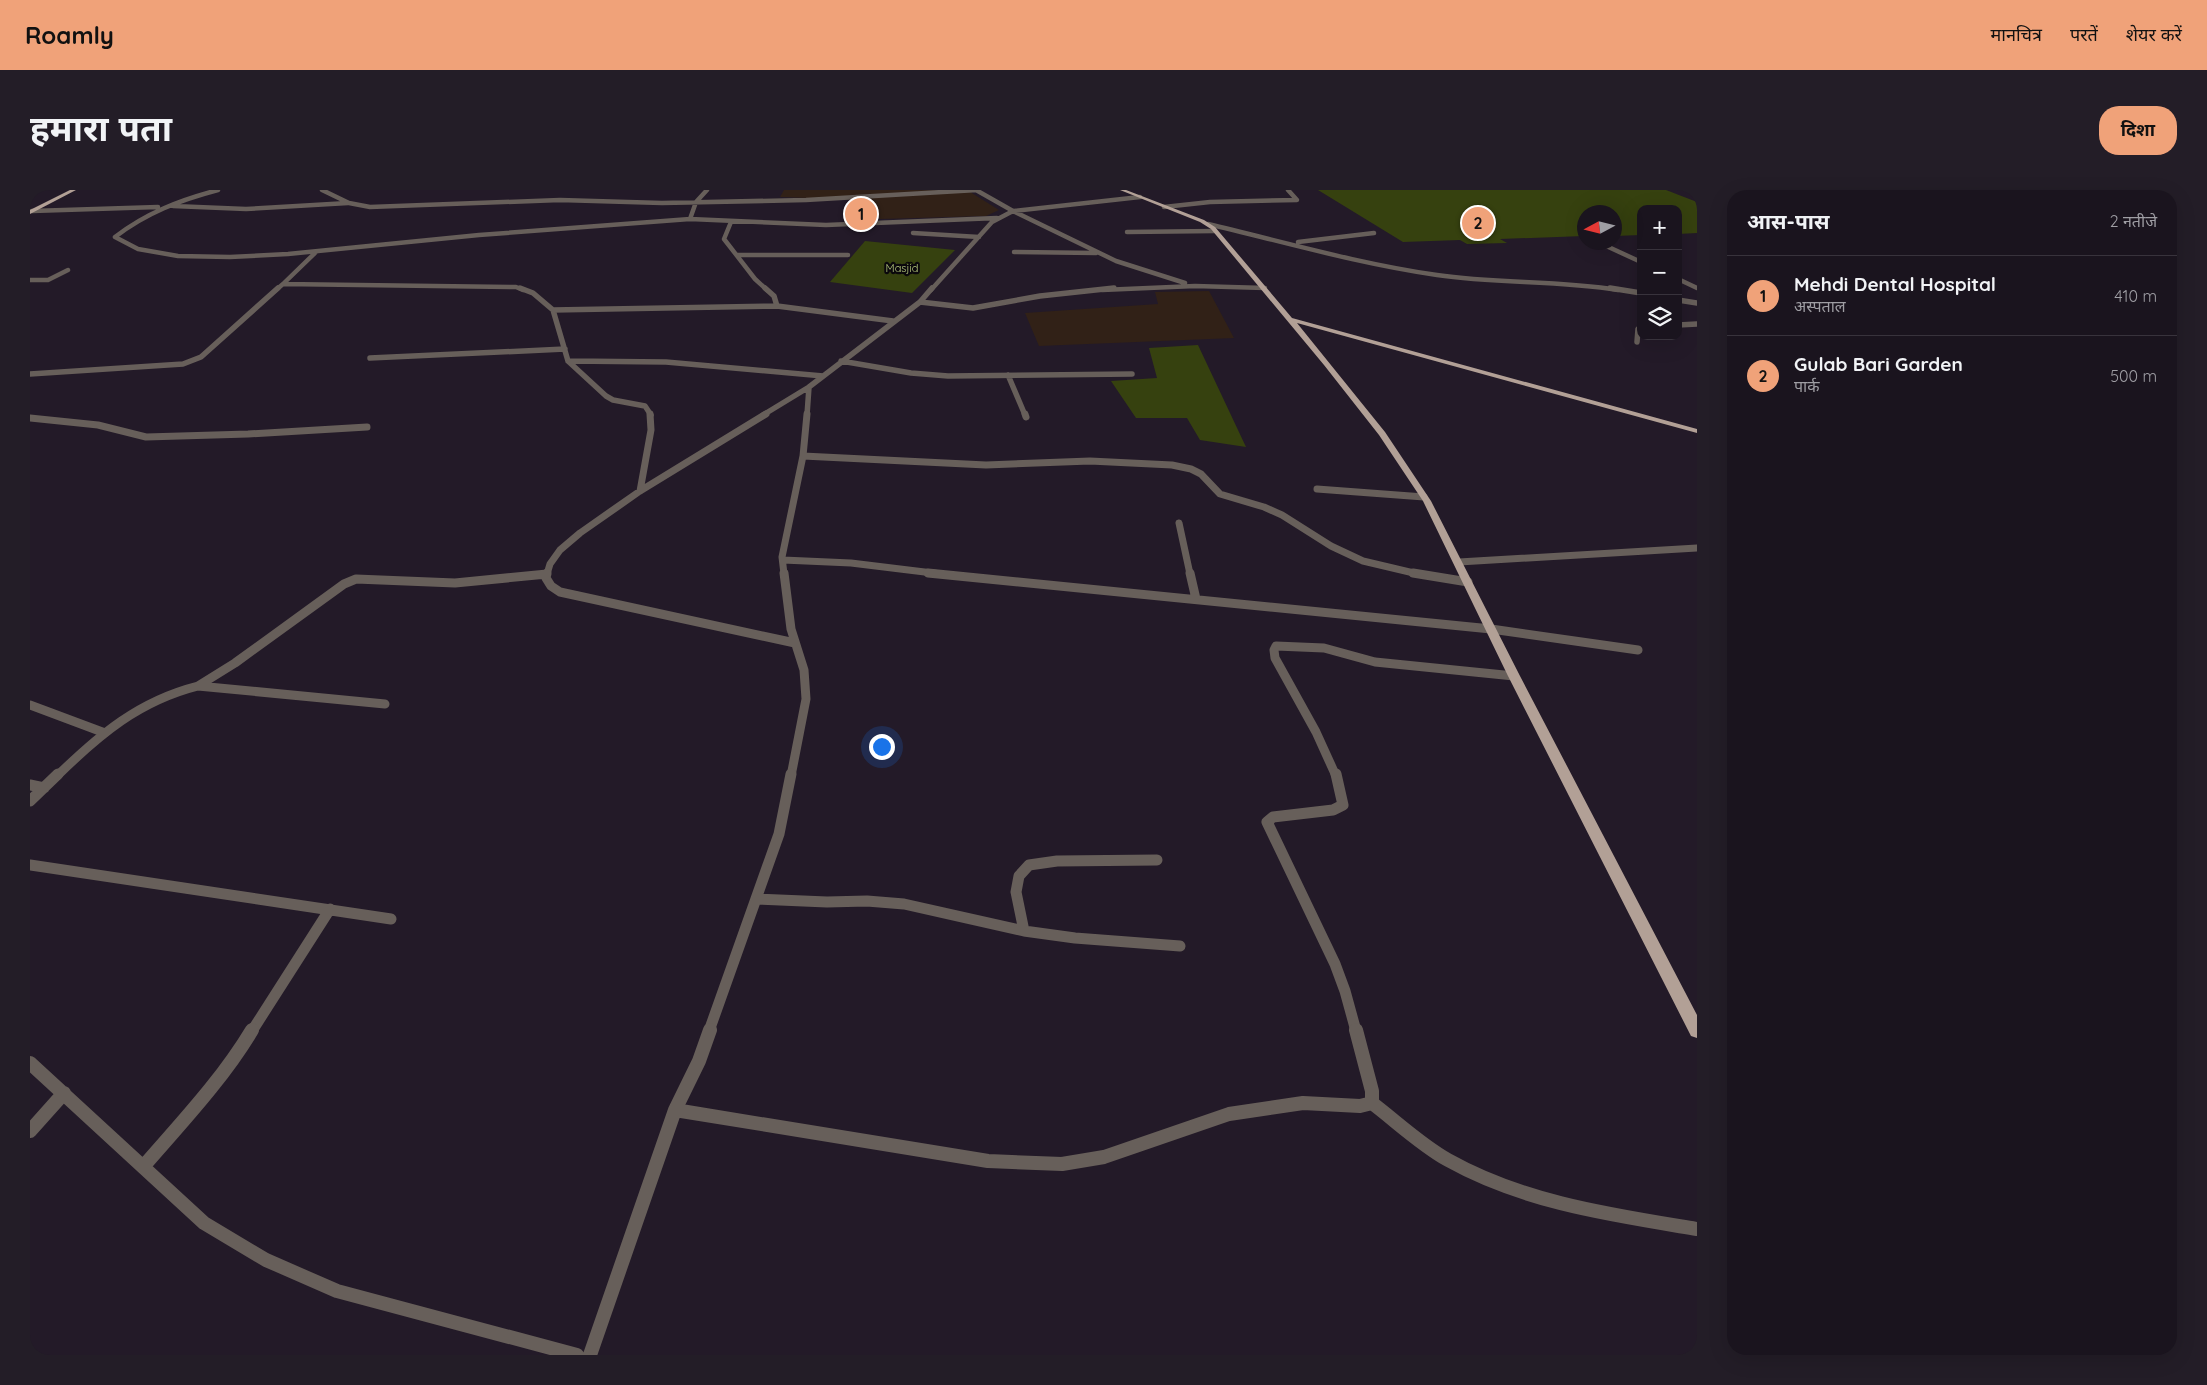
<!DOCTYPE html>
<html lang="hi">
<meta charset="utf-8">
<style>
body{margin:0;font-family:Quicksand,"Noto Sans Devanagari",sans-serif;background:#231d27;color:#f1f3f6}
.controls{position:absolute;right:15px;top:15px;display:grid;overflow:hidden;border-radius:10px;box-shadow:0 5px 20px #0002}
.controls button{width:45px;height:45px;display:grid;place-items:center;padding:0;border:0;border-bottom:1px solid #38333c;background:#1a141e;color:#f1f3f6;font:25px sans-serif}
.compass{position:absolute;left:1547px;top:15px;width:45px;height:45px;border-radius:50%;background:#1a141e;box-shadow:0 5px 20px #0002;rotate:263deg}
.you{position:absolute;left:851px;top:556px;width:18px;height:18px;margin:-12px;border:4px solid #fff;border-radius:50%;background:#1a73e8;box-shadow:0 0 0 8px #1a73e833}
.badge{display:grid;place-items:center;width:32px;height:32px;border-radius:50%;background:#f0a279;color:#111;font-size:16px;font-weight:700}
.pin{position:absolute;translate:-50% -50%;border:2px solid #fff;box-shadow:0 1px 5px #0006}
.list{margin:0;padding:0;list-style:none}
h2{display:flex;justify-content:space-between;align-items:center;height:65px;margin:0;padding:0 20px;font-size:21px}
h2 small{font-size:16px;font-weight:400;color:#9f9ea4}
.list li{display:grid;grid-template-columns:32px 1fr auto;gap:15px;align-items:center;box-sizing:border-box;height:80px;padding:0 20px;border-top:1px solid #38333c}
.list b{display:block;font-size:19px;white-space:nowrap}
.list p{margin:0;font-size:16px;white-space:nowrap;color:#9f9ea4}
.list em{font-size:16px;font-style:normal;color:#9f9ea4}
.icon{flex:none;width:28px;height:28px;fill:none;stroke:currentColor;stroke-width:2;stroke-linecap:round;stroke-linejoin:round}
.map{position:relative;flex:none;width:1667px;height:1165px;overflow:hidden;border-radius:20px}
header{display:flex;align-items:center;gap:30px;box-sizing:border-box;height:70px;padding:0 25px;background:#f0a279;color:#111}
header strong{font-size:24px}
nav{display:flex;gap:28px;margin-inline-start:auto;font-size:18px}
.intro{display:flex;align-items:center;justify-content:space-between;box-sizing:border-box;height:120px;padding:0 30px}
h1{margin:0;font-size:35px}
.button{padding:12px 22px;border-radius:20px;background:#f0a279;color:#111;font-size:18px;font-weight:700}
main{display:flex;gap:30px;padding:0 30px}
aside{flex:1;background:#1a141e;border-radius:20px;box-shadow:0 5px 20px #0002}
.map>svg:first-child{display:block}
.commercial{fill:#312117}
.green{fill:#36410f}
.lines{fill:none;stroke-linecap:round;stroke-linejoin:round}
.service{stroke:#675f5a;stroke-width:4.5}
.minor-far5{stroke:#675f5a;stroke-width:4.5}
.minor-far4{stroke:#675f5a;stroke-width:5.5}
.minor-far3{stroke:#675f5a;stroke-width:7}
.minor-far2{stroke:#675f5a;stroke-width:9}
.minor-far1{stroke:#675f5a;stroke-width:11}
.minor{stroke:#675f5a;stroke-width:14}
.primary{fill:#b2a096;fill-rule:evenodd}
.labels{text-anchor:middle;stroke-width:4.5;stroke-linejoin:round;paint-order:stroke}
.far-park-label{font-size:11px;fill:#bbcf81;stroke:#0a070c}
</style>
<header>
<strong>Roamly</strong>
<nav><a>मानचित्र</a><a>परतें</a><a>शेयर करें</a></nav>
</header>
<div class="intro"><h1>हमारा पता</h1><a class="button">दिशा</a></div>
<main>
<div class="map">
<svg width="1667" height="1165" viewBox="0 0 1667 1165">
<rect width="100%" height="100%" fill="#231a28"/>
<path class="commercial" d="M754,0H937L969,20L956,26L850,29L834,10L750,7Z
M1179,101L1204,148L1009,156L995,123L1128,114L1125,102Z"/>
<path class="green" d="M1288,0H1636L1667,12V43L1648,44V19H1611V45L1585,46L1584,22H1554V46L1470,49L1477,53L1437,54L1430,50L1373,52Z
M835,51L925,60L882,103L800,92Z
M1168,155L1216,257L1170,250L1157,228H1106L1081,191L1127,188L1119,158Z"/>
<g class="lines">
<path class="service" d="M1572,54L1611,72
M1648,89L1667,98"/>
<path class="minor-far5" d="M188,0C150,10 116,23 85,47L108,59L148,66L200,67L258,64L449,45L660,29
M292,0L319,13L340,17L530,10L632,13L776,10L947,0
M677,0L666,12L660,29L796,35L967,28
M143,16L216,19L318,13
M1134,17L1180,12L1267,10L1258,0
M2,21L128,17
M983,21L1086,71L1155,93
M984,21L1110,7
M701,32L694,49L725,89L737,100
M1178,34C1254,52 1330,74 1407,85C1468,94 1528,90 1588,100
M1097,42L1185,41
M883,43L949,47
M1268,52L1344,43
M286,62L253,94L486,97L493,100
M984,62L1066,63
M708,65H818
M0,90H18L38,80
M246,100L253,94
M901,100L962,32L983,21L946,0
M1072,100L1165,96L1235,98"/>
<path class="minor-far4" d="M490,98L503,103L523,120L747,116L744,106L735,98
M1580,98L1611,103
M1648,110L1667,113
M890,112L943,118L1010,106L1084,98
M747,116L863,131
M523,120L538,171L576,206L583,210L615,216L621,225
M1648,135L1667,134
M1607,152L1608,139L1611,137
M340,168L535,159
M538,171L636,172L793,186
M811,171L881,183L918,186L1102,184
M0,184L153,174L171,167L248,98
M978,185L995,225
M733,225L779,197
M777,225L779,197L890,112L902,98"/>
<path class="minor-far3" d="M995,224L996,227
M0,228L68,235L116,247L218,244L337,237
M773,266L956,275L1060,271L1142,275L1161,279L1171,284L1190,304L1234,317L1252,325L1301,356L1333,371L1388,384
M1287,299L1394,307
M610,301L621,240L620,224
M1149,333L1160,384
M753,370L821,373L911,384
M1429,372L1667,358
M517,384L520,374L530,360L550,343L610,301L736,224
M754,384L752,367L773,266L777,224"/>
<path class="minor-far2" d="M517,383L516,388L521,396L530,402L765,453
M754,383L761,439L774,480L776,509L761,586
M898,383L1461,439L1608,460
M1160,383L1166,409
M1383,383L1438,392
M168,496L205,473L314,394L326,389L425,393L517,384
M0,515L75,543
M27,586C70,544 109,511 168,496L355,514
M1306,586L1286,542L1245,468L1244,460L1246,456L1294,458L1345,472L1484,486"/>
<path class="minor-far1" d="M1306,584L1313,615L1303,620L1243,627L1237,632L1305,774L1315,801L1326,841
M0,595L14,598
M0,611L28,584
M0,675L361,729
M726,709L797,712L837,711L874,714L994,741L1045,748L1150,756
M994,741L986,702L989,686L999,675L1027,671L1127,670
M222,841L300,719
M679,841L749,644L761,584"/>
<path class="minor" d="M0,873L174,1033L236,1070L307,1101L547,1165
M1342,913C1367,932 1391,955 1418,970C1495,1013 1582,1025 1667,1039
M645,920L958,971L1032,974L1074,967L1199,924L1273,913L1330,916L1342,913V901L1326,840
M0,941L34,903
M113,977C151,933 192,890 222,840
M560,1165L645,920L669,871L680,840"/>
<path class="primary" d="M40,0H46L0,24V20Z
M1090,0H1096L1174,30L1185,37L1262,128L1667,239V243L1267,133L1355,242L1401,311L1490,486L1667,825V848L1661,846L1478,486L1393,311L1349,245L1294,175L1181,39L1170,32Z"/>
</g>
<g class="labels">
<g class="far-park-label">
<text x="872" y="82">Masjid</text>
</g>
</g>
</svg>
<div class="controls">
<button>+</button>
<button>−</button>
<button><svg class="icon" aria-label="layers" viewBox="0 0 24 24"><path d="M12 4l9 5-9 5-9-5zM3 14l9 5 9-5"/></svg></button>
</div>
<svg class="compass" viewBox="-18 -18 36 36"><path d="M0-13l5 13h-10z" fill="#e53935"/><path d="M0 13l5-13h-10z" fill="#9f9ea4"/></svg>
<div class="you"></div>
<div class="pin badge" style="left:831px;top:24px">1</div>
<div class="pin badge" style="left:1448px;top:33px">2</div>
</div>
<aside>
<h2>आस-पास<small>2 नतीजे</small></h2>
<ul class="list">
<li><span class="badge">1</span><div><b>Mehdi Dental Hospital</b><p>अस्पताल</p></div><em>410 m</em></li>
<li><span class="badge">2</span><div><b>Gulab Bari Garden</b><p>पार्क</p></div><em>500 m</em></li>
</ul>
</aside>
</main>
